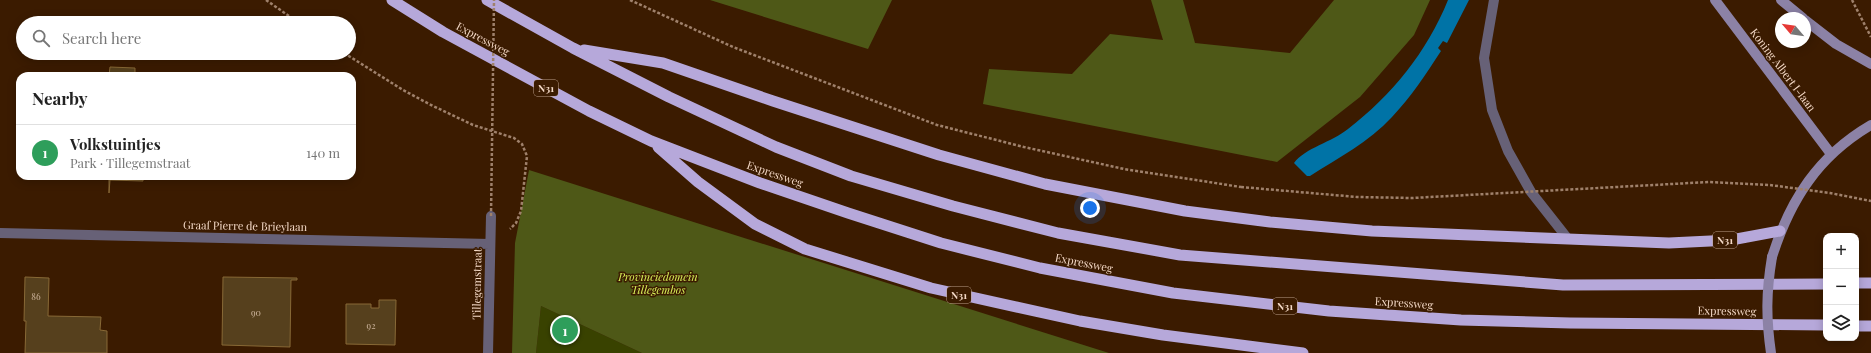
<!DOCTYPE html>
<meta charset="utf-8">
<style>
body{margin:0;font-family:"Playfair Display",serif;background:#f2f2f2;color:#222}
.controls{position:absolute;right:12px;bottom:12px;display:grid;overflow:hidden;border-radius:8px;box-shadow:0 2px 10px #0003}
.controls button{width:36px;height:36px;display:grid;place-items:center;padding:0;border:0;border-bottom:1px solid #e0e0e0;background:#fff;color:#222;font:20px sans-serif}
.compass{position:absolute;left:1775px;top:12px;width:36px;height:36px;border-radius:50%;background:#fff;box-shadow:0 2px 10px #0003;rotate:299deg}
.you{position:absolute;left:1090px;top:208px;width:14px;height:14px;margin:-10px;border:3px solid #fff;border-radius:50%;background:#1a73e8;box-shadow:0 0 0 6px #1a73e833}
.badge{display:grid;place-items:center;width:26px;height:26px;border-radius:50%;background:#456a80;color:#fff;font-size:13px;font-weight:700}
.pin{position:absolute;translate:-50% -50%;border:2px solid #fff;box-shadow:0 1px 4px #0006}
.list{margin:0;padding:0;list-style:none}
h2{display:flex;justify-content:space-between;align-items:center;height:52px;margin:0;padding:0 16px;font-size:17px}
h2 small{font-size:13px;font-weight:400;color:#767676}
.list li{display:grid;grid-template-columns:26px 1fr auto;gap:12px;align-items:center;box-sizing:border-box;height:56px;padding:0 16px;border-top:1px solid #e0e0e0}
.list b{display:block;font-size:15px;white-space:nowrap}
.list p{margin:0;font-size:13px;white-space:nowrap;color:#767676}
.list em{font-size:13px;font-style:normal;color:#767676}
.icon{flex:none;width:22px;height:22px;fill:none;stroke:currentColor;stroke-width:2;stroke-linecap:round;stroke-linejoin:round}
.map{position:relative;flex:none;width:1871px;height:353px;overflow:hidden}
.search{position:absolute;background:#fff;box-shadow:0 2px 10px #0003;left:16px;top:16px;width:340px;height:44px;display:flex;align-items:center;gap:10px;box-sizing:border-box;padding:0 14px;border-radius:22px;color:#767676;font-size:15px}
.panel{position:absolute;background:#fff;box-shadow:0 2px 10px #0003;left:16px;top:72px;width:340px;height:108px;border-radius:12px}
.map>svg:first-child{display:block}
.green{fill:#394200}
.forest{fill:#4e5817}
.water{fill:#0073a6}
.building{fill:#56401d;stroke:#886936}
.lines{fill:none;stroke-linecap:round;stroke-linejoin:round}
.path{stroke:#9f816b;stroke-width:2.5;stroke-dasharray:3 2;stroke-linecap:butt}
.service{stroke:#676177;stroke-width:10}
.minor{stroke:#676177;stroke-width:10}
.secondary{stroke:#8c82a6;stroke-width:10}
.trunk{stroke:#b6a8da;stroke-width:11}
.path-bridge{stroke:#9f816b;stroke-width:2.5;stroke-dasharray:3 2;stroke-linecap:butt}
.secondary-bridge{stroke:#8c82a6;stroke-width:10}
.labels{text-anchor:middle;stroke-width:3;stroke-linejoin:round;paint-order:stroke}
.number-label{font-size:9px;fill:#cdb49c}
.shield{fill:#3b1b00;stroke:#bda18b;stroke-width:1}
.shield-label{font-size:10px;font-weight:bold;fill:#f5dac7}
.street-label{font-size:11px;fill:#f5dac7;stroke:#3b1b00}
.park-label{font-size:11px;font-style:italic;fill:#d9f159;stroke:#3b1b00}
</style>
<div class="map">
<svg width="1871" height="353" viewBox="0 0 1871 353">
<rect width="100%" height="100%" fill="#3b1b00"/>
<path class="green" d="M541,306L642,353H536Z"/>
<path class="forest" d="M710,0H892L868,49Z
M1151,0H1183L1195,43L1290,53L1334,0H1430L1414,35L1360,97L1277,162L983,104L989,69L1072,74L1110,34L1163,40Z
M529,170L1109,353H642L541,306L536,353H512L515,243Z"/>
<path class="water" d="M1448,0H1469L1447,43L1443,41L1438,48L1441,51C1426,74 1411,97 1392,117C1369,142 1338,158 1310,176H1307L1294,163C1305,148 1332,142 1348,129C1392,95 1427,52 1448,0Z"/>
<path class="building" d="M110,67L135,68V76H109Z
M109,176H143V181L110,180L109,193Z
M25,277L49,278L48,316L101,317L100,330L107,331V353H25L26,321H24Z
M223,277L297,278V280H291L290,347L222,345Z
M379,300H396L395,345L346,344V304H371V308H379Z"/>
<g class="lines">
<path class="path" d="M266,0L299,23
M630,0L733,47L937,125L1024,147L1124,169L1241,187
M1852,0L1871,37
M344,53L403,90L431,105L473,125L514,138L522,144L527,156L521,211L516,223L510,229"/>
<path class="service" d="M1494,0L1484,58L1492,110L1508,151L1531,192L1568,239"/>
<path class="minor" d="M0,233L490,244
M488,353L491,216"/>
<path class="secondary" d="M1715,0L1831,154
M1781,0L1803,18
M1805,20L1836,44L1871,64
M1772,257C1790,200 1818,156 1871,125"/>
<path class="trunk" d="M392,0L443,32L589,111L651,141L760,183L848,213L941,243L1040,268L1173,293L1329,311L1461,320L1570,323L1826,325
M487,0L573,48L669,97L776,147L851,176L953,206L1058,233L1180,255L1563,285L1826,284
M584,50L663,63L773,101L939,155L1045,184L1185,211L1270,222L1372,231L1669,243L1731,240L1780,231
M658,147L698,182L755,224L805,249L931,288L1080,321L1163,335L1303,353
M1856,283H1871
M1856,326H1871"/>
<path class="path-bridge" d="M1241,187L1357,197L1412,198L1709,182L1770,185L1830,193L1871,201
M491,216L494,0"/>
<path class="secondary-bridge" d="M1771,353C1766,318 1766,293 1772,257"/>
</g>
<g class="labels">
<g class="number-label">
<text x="36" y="300">86</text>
<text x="256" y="316">90</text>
<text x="371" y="329">92</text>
</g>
<g class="shield">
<rect x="534" y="80" width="24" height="16" rx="3"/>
<rect x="1713" y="232" width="24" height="16" rx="3"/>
<rect x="947" y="287" width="24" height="16" rx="3"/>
<rect x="1273" y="298" width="24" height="16" rx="3"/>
</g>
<g class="shield-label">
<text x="546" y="92">N31</text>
<text x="1725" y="244">N31</text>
<text x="959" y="299">N31</text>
<text x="1285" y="310">N31</text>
</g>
<g class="street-label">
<text transform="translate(483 39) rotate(28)" y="4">Expressweg</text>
<text transform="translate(1783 70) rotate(53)" y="4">Koning Albert I-laan</text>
<text transform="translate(775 174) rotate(19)" y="4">Expressweg</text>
<text transform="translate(245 226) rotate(1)" y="4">Graaf Pierre de Brieylaan</text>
<text transform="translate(1084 263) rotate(11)" y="4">Expressweg</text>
<text transform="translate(477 284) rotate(-89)" y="4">Tillegemstraat</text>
<text transform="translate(1404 303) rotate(4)" y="4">Expressweg</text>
<text transform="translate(1727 311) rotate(1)" y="4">Expressweg</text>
</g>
<g class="park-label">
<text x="658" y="281">Provinciedomein<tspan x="658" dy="13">Tillegembos</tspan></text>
</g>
</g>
</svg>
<div class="controls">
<button>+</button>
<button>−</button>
<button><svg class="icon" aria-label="layers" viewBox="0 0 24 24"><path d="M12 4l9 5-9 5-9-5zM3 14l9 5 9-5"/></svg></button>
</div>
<svg class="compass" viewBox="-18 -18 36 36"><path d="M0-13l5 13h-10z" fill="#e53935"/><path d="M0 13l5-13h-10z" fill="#767676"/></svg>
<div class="you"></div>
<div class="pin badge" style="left:565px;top:330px;background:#2e9e5b">1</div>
<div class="search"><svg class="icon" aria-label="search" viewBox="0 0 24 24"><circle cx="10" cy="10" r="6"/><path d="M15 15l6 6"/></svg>Search here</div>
<section class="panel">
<h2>Nearby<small></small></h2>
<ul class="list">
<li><span class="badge" style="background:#2e9e5b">1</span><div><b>Volkstuintjes</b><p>Park · Tillegemstraat</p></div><em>140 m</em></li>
</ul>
</section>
</div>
